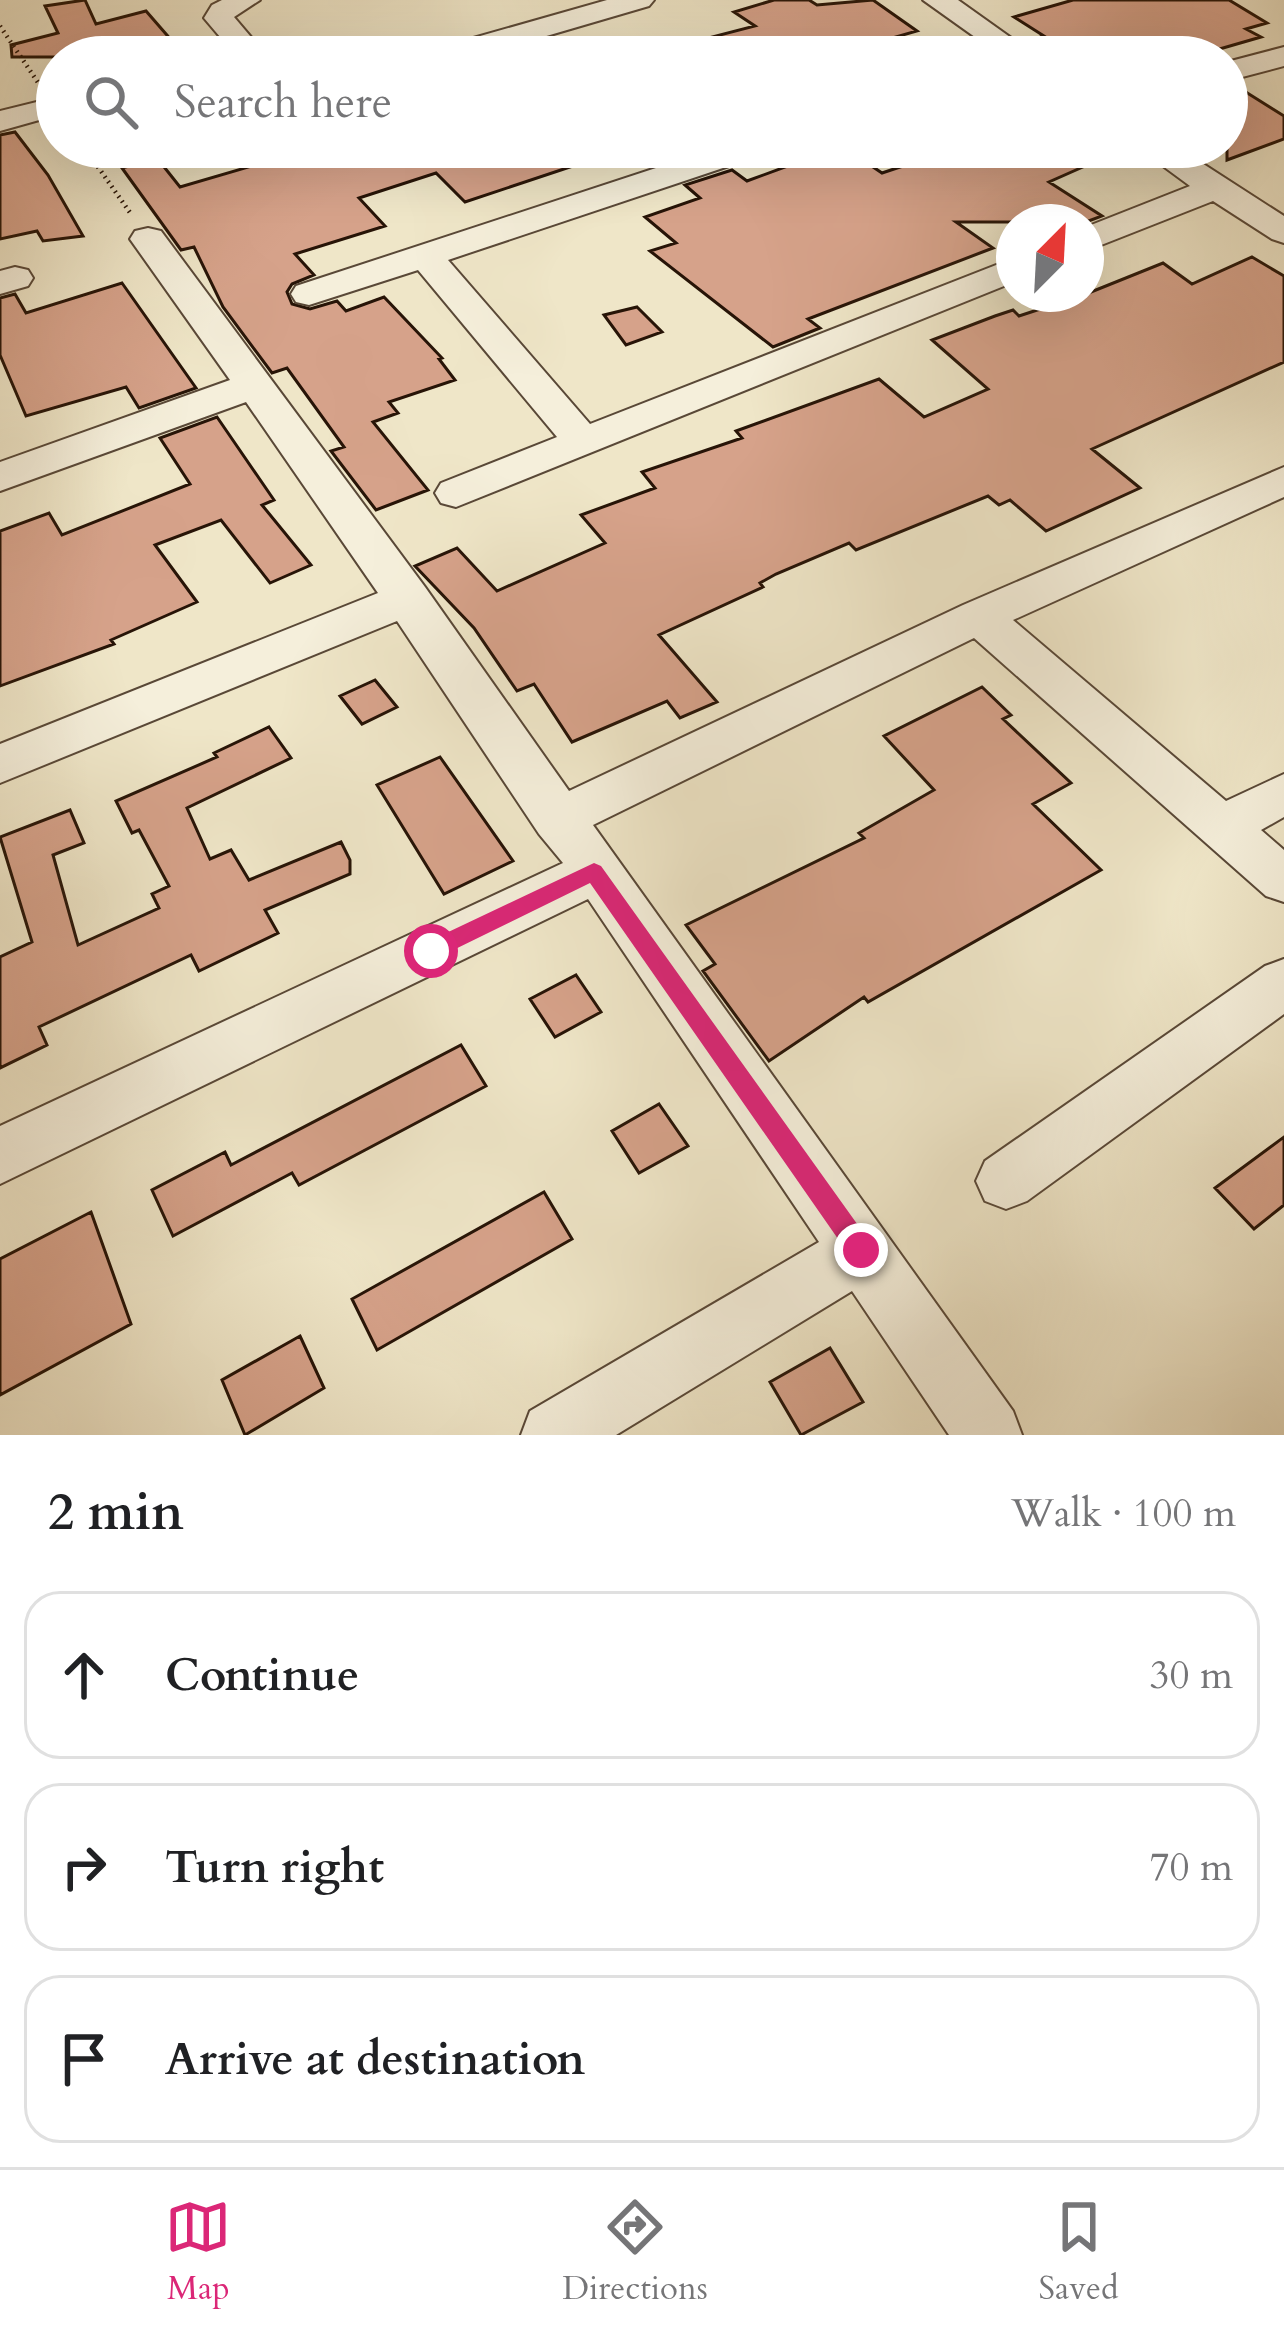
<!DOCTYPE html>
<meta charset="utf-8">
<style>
body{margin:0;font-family:Cardo,serif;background:#f2f2f2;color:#202124}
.compass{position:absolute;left:996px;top:204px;width:108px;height:108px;border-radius:50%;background:#fff;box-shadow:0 12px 48px #0002;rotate:24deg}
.stop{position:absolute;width:36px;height:36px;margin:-27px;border:9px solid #db2777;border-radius:50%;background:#fff}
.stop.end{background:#db2777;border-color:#fff;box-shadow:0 3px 12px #0008}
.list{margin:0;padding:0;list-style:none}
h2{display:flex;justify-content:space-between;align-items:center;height:156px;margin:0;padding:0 48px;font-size:51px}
h2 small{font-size:39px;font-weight:400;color:#757577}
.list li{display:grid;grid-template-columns:78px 1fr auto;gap:36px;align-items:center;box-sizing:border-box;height:168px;margin:0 24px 24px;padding:0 24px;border:3px solid #e0e0e0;border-radius:36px}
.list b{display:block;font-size:45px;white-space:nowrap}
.list em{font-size:39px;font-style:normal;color:#757577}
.icon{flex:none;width:66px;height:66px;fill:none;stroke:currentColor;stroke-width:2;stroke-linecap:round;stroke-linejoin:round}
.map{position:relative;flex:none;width:1284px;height:1435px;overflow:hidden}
.search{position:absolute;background:#fff;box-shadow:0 12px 48px #0002;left:36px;right:36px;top:36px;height:132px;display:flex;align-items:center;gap:30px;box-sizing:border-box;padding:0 42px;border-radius:66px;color:#757577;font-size:45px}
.sheet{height:732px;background:#fff}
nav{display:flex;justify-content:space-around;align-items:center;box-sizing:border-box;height:168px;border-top:3px solid #e0e0e0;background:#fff;font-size:33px;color:#757577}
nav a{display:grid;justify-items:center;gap:6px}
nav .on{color:#db2777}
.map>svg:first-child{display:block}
.building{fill:#d6a28a;stroke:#271407;stroke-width:3}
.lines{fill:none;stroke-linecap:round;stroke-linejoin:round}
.street-casing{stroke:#594837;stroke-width:4}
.path{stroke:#271407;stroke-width:4.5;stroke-dasharray:1.5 4.5;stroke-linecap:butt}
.street{fill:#f5efdb;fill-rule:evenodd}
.route{fill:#db2777}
</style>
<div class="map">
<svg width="1284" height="1435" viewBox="0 0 1284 1435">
<rect width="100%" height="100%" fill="#efe6c8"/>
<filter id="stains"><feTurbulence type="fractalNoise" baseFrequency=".00167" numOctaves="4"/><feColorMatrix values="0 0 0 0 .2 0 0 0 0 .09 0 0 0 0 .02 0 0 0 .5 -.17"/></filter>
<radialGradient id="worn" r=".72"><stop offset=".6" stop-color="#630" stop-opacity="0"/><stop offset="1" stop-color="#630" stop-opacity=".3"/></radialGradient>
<path class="building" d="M85,0L96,24L146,11L186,57H12L11,45L58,33L45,6Z
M774,0H809L817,5L873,0L917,31L826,57H683L681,45L755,26L734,12Z
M1073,0H1229L1267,23L1246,29L1261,37L1192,57H1142L1124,46L1092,57H1042L1025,42L1044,36L1014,17Z
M1233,84L1284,116V139L1227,160V85Z
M15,132L48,175L83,236L43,241L37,231L0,239V135Z
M261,147H607L609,154L465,202L436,173L359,198L385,226L295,254L314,275L292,284L287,292L292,304L310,309L337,301L346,311L384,297L442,358L439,359L455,380L389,402L398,413L373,422L428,490L376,510L331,451L344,447L287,368L272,373L223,307L194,247L181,250L122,168L157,158L180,187L272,160Z
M960,147H1128L1049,182L1102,216L1086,222H956L993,248L808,319L820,328L773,347L650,251L676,243L645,217L700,198L685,185L732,170L747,181L834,149L842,155L851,152L882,173Z
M1252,257L1284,276V362L1092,449L1140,488L1046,531L1010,500L999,505L988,496L856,550L849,543L776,574L760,583L763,587L659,635L717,702L680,718L667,701L572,742L534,684L517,691L474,628L415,566L457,548L497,591L605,543L581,515L655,488L642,472L742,438L736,431L879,379L924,417L988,389L932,340L995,316L1013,310L1019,316L1086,294L1163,263L1192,284Z
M122,283L196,388L139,408L126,387L26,416L0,355V298L15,294L26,313Z
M637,307L662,332L626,345L604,315Z
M217,417L274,500L262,505L311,565L270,583L221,520L155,545L197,602L111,640L114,644L0,686V531L49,513L62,535L190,484L160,438Z
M375,680L397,707L362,724L340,696Z
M982,687L1011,715L1003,719L1071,783L1033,804L1101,870L868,1002L864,997L769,1061L703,971L715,964L686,925L864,838L859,833L934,790L884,736Z
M269,727L291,758L187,808L210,859L231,850L249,880L341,842L350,860V874L265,910L278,933L199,971L191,955L39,1027L47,1045L0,1068V957L32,942L0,837L70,810L84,843L53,855L78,945L159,908L152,894L169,886L139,830L132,833L116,801L217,757L214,753Z
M440,757L513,861L444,894L377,785Z
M576,975L601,1012L555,1037L530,999Z
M461,1045L486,1086L299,1185L292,1173L173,1236L152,1190L225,1152L231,1165Z
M659,1104L688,1146L639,1173L612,1131Z
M1284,1137V1205L1254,1229L1215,1188Z
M544,1192L572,1239L377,1350L352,1299Z
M91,1212L131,1324L0,1395V1259Z
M300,1336L324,1388L245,1435L222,1380Z
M830,1348L863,1402L801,1435L770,1382Z"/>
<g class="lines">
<defs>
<path id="street" d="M222,0H260L234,17L268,57H237L204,18L212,5Z
M607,0H654L649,6L475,57H427L431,50Z
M923,0H958L1038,57H1003Z
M1284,47V66L1227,81V62Z
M57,97V115L0,131V111Z
M720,147H770L765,154L448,260L590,424L1014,258V282L456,507L441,503L435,493L441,483L557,437L418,270L309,305L296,302L291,294L296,286Z
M1137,147H1177L1284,216V243L1272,239L1213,201L1086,251V227L1190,186Z
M148,228L161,231L425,587L569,791L963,605L1284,467V497L1013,620L1226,801L1284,774V817L1261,830L1284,850V902L1266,896L974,638L593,825L1013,1411L1022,1435H949L852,1291L616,1435H521L530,1411L819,1242L588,899L0,1184V1126L563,863L539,834L397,621L0,783V744L378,593L246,402L0,491V462L230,380L130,239L135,231Z
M15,267L28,270L33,278L28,286L0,294V271Z
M1284,959V1014L1027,1201L1006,1209L985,1201L976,1181L985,1161L1265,966Z"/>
</defs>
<use href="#street" class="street-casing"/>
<path class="path" d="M0,26L39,84
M84,147L131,214"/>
<use href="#street" class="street"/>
</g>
<path class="route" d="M594,863L601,866L870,1242L873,1250L870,1259H852L590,883L439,957H423V944Z"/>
<rect width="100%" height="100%" filter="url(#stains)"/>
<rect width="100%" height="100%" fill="url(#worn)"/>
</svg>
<svg class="compass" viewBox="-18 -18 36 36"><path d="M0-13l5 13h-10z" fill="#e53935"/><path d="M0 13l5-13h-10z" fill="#757577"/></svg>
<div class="stop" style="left:431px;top:951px"></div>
<div class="stop end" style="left:861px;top:1250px"></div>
<div class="search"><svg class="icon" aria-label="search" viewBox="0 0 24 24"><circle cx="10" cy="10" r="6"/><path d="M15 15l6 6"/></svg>Search here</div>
</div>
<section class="sheet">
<h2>2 min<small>Walk · 100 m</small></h2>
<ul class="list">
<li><svg class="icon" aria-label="ahead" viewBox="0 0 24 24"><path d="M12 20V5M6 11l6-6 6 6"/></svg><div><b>Continue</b></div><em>30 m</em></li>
<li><svg class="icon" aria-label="right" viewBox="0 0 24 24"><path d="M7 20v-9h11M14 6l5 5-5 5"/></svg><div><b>Turn right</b></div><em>70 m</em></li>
<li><svg class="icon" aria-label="arrive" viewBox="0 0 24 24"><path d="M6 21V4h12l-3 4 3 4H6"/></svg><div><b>Arrive at destination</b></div></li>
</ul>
</section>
<nav>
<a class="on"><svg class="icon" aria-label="map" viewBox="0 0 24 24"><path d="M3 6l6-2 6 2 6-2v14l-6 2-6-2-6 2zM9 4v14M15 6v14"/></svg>Map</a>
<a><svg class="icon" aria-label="directions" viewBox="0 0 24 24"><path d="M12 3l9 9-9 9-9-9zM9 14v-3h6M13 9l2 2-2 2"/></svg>Directions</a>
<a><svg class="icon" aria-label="saved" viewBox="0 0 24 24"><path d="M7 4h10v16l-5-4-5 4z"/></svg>Saved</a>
</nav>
